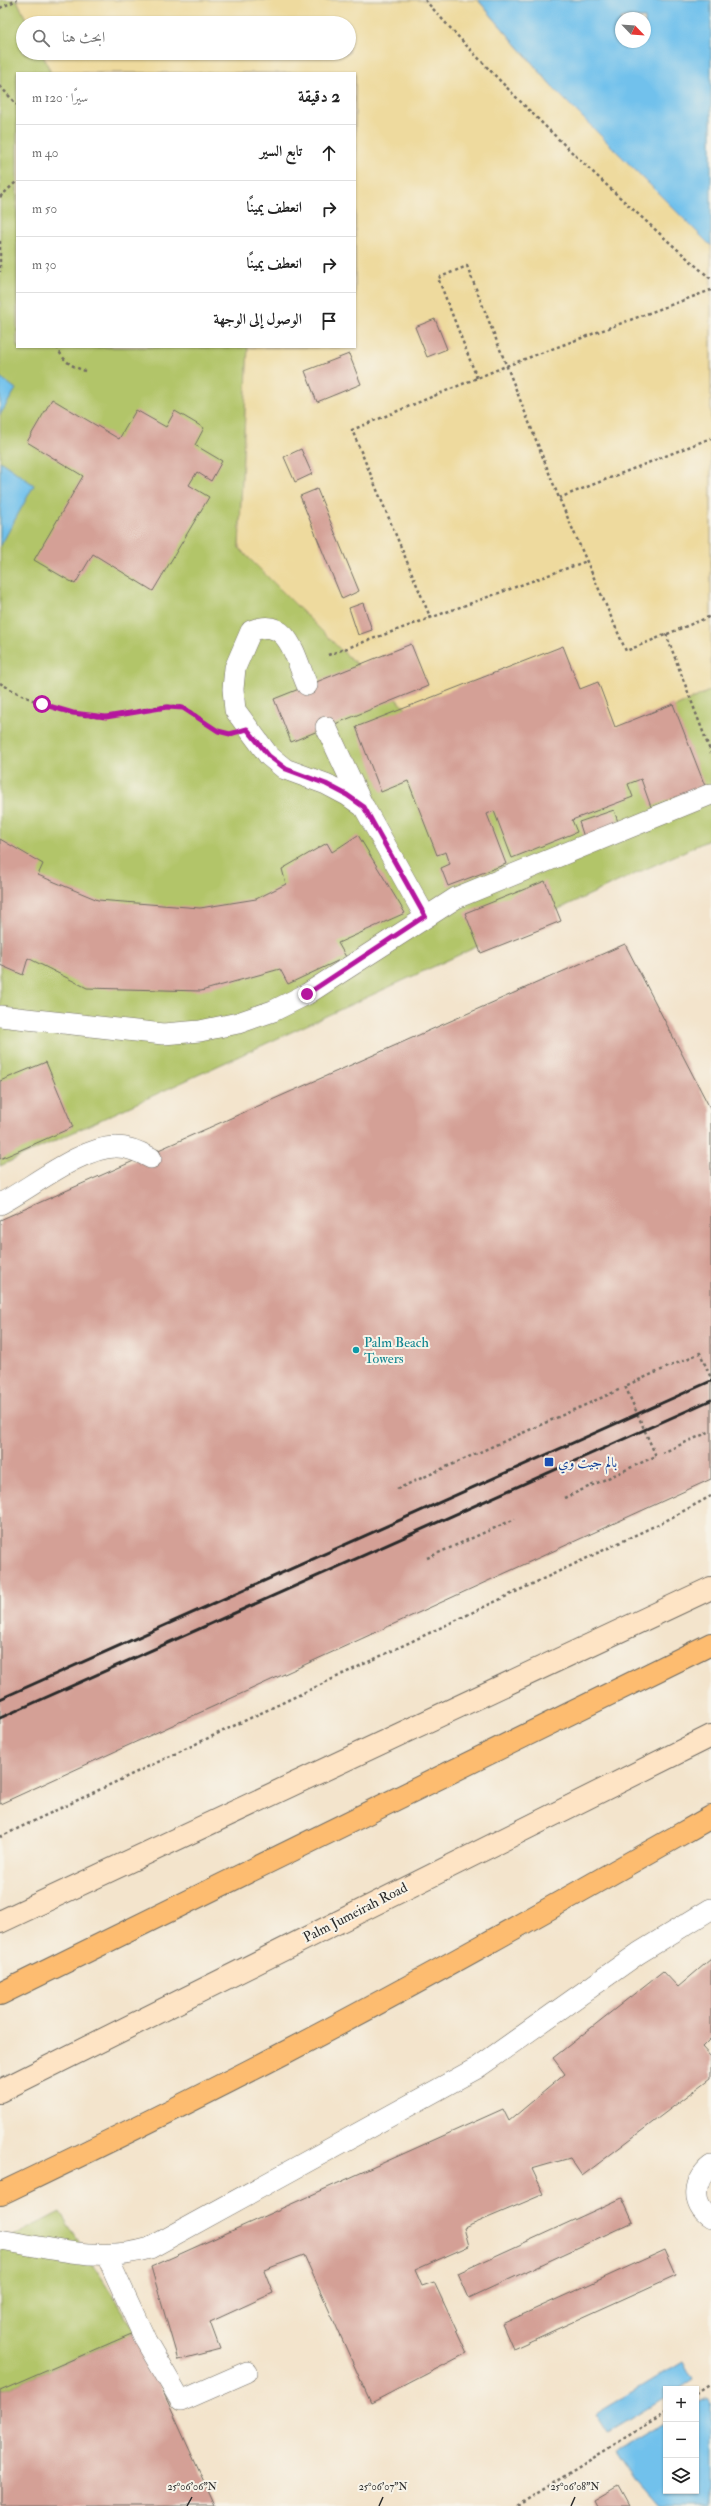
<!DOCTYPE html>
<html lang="ar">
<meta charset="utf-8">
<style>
body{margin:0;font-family:"IM FELL Double Pica",Amiri,serif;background:#f6f6f6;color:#222;direction:rtl}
.controls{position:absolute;right:12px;bottom:12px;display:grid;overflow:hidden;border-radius:0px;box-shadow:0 1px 3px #0004}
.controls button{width:36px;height:36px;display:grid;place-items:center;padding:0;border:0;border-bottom:1px solid #e0e0e0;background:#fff;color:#222;font:20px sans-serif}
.compass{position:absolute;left:615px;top:12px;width:36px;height:36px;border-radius:50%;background:#fff;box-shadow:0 1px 3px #0004;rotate:115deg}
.stop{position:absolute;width:12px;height:12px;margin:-9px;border:3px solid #b5179e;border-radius:50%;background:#fff}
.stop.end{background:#b5179e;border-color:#fff;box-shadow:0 1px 4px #0008}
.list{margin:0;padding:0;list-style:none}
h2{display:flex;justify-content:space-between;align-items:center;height:52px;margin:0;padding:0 16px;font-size:17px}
h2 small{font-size:13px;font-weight:400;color:#767676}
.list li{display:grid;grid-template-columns:26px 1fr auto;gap:12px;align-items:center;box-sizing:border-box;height:56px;padding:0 16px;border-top:1px solid #e0e0e0}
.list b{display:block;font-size:15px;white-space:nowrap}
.list em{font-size:13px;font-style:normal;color:#767676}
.icon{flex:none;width:22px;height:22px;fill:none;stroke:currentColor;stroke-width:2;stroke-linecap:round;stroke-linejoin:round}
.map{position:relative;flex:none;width:711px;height:2506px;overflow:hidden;direction:ltr}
.search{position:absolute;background:#fff;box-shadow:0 1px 3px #0004;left:16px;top:16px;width:340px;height:44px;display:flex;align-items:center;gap:10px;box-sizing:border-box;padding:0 14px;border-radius:22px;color:#767676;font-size:15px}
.panel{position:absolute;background:#fff;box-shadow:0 1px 3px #0004;left:16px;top:72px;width:340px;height:276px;border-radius:0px;direction:rtl}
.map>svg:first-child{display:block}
.green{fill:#b2c569;stroke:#6e784a}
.sand{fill:#eeda9e;stroke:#8c8264}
.water{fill:#71c1ec;stroke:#4e768c;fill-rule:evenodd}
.building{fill:#d4a096}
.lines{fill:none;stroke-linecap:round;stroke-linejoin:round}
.lane-casing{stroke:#716c63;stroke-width:22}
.secondary-casing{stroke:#716c63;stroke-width:24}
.primary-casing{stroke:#716c63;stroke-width:24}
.path{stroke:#716c63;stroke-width:2.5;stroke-dasharray:3 3;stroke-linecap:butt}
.lane{stroke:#fff;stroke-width:21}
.secondary{stroke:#fee4c5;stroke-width:22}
.primary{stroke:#fdbc6f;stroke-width:22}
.rail{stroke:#2b2b2b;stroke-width:3}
.route{stroke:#b5179e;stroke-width:5}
.ticks{fill:none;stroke:#2b2b2b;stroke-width:1.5}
.culture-dot{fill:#0f9aa8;stroke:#f7f3e8;stroke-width:1.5}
.transit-dot{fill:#1a4fb4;stroke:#f7f3e8;stroke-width:1.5}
.labels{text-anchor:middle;stroke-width:4;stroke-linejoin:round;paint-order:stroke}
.culture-label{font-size:14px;fill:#0d838f;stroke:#f7f3e8;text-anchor:start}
.transit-label{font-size:14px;fill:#164399;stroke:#f7f3e8;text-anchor:start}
.street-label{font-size:14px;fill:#2b2b2b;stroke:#f7f3e8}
.ticks-label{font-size:10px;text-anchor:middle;fill:#2b2b2b;stroke:#f7f3e8;stroke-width:4;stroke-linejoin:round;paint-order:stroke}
</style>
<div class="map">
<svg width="711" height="2506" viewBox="0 0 711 2506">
<rect width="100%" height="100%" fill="#f7f3e8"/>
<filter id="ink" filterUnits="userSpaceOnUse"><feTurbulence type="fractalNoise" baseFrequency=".025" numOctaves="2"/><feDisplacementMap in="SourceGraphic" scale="8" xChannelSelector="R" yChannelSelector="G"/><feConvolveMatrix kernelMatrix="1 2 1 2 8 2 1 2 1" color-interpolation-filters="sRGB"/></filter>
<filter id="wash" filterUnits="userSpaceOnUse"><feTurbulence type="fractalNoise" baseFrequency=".012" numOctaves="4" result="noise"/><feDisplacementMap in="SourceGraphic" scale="16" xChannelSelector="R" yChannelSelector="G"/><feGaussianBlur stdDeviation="0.9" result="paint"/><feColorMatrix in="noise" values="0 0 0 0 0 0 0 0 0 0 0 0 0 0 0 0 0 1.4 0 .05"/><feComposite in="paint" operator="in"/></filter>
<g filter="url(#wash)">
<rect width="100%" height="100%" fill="#f3e4cc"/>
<path class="green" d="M0,0H17L28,23H23V53H42L51,73H17V347H248L239,548L340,649L499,791L711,690V839L0,1166Z
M60,2212L136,2332L0,2391V2243Z"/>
<path class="sand" d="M17,0H478L558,93L711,246V690L499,791L340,649L239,548L248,347H355V73H51L42,53H349V23H28Z"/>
<path class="water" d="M478,0H711V246L558,93ZM621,18H645V42H621Z
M0,377L16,389L0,415Z
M0,461L34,485L0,547Z
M683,2361L693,2380L679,2389H666V2397L607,2433L595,2414Z
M707,2398L711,2404V2506H659L637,2481L617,2451L666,2422V2491H696V2404Z"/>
<g id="blocks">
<path class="building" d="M435,319L447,349L427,357L415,327Z
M349,354L361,384L317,402L305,371Z
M52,399L119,439L136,410L166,427L175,411L204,428L195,445L222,461L211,481L197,472L189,485L209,497L153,591L93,554L75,584L34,560L83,476L27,442Z
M301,449L312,474L295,482L284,457Z
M317,489L359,591L342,599L300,496Z
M363,603L372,630L358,635L349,608Z
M411,644L428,686L291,742L274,699Z
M563,646L580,689L598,682L615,727L673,704L705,786L651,807L641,779L628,784L633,797L572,820L577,832L512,858L494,811L487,814L506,864L448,886L441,868L450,864L446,852L437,855L408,781L381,792L356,727Z
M614,810L619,825L584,837L579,822Z
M358,835L405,913L338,943L346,957L288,984L280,969L201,991L87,988L28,958L23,975L0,965V839L43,864L38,875L98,900L200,908L256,899L286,884L282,869L327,843L332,852Z
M545,881L561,921L481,953L465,913Z
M625,944L711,1110V1479L0,1804V1220Z
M46,1062L73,1127L0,1159V1081Z
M711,1959V2038L702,2047L711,2057V2078L582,2176L570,2158L532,2169L544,2194L464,2228L469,2246L415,2270L422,2286L434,2282L467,2353L371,2403L304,2255L264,2270L273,2293L210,2322L220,2349L178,2360L151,2267L503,2109L509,2121L565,2074L553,2058L663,1971L678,1987Z
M622,2198L633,2222L469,2298L458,2273Z
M665,2250L676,2275L513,2349L502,2324Z
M136,2332L215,2506H0V2391Z
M618,2486L629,2506H597L594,2500Z"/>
</g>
</g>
<g filter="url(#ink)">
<use href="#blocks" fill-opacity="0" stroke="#716c63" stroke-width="1"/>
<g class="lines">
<defs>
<path id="lane" d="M307,685C295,658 289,615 251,631L235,668L233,689L235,710L269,756L285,769L326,784L347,795L364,807L425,916
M326,727L363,806
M0,1016L163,1034L200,1031L238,1023L273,1011L307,994L456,898L711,794
M0,1204C31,1188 82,1146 117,1147C129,1147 140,1152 151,1158
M711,2166C694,2179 690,2205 711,2218
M0,2240C50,2248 100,2263 150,2248L477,2068L639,1953L711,1909
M107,2256L146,2341L181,2401L247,2372"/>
<path id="secondary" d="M0,1922L711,1588
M0,2091L711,1736"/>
<path id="primary" d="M0,1994L711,1644
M0,2194C96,2148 192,2101 286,2052C430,1977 570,1897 711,1817"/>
</defs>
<use href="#lane" class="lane-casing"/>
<use href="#secondary" class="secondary-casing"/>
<use href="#primary" class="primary-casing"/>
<path class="path" d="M425,0C514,100 610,191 711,279
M0,8L17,0
M0,86L17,105
M0,197L17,181
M0,241V272
M57,347C63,361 71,366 85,371
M477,378L438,278L467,266L559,498L626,651L711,616
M559,498L711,438
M431,619L352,430L506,366L711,290
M666,634L711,753
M328,655L587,561
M0,683C27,700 74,719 107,717C127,715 165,701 183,708C191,711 199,718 206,723
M662,1453L711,1431
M397,1489L621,1389
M564,1498L656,1456L625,1386L700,1353L711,1378
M427,1558L515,1519
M0,1837L667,1520L711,1496
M696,2393L711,2383
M517,2506L666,2412"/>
<use href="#lane" class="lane"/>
<use href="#secondary" class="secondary"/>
<use href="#primary" class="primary"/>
<path class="rail" d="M0,1699L711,1381
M0,1718L711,1400"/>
</g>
</g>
<g class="lines" filter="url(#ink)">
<path class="route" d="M42,704L73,713L106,717L167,707L183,708L218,731L230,734L247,729L269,756L286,769L326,784L347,795L364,807L425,916L307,994"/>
</g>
<path class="ticks" d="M187,2506L192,2497M379,2506L383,2497M571,2506L575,2497"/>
<circle class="culture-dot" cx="356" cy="1350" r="4"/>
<rect class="transit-dot" x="544" y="1457" width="10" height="10" rx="2"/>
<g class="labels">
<g class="culture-label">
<text x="364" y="1347">Palm Beach<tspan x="364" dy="16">Towers</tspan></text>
</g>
<g class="transit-label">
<text x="558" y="1467">بالم جيت وي</text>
</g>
<g class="street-label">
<text transform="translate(355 1912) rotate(-27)" y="5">Palm Jumeirah Road</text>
</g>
</g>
<g class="ticks-label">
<text x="192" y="2490">25°06'06"N</text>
<text x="383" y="2490">25°06'07"N</text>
<text x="575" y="2490">25°06'08"N</text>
</g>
</svg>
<div class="controls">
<button>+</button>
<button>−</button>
<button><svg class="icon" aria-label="layers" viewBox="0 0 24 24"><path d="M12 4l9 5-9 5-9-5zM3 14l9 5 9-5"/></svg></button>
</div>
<svg class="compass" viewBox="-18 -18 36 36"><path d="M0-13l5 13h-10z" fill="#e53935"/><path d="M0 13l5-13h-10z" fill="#767676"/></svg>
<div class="stop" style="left:42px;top:704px"></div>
<div class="stop end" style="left:307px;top:994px"></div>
<div class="search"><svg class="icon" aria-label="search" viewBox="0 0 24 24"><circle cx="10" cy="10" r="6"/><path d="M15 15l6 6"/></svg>ابحث هنا</div>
<section class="panel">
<h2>2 دقيقة<small>سيرًا · 120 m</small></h2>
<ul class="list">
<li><svg class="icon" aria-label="ahead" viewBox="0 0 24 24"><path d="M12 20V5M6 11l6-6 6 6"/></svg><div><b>تابع السير</b></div><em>40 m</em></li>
<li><svg class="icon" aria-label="right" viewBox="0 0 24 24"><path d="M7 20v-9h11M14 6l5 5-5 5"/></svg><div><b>انعطف يمينًا</b></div><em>50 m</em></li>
<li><svg class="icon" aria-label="right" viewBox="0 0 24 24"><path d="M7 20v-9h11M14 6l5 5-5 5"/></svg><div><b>انعطف يمينًا</b></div><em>30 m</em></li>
<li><svg class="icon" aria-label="arrive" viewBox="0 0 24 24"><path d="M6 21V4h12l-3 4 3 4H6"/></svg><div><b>الوصول إلى الوجهة</b></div></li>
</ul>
</section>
</div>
